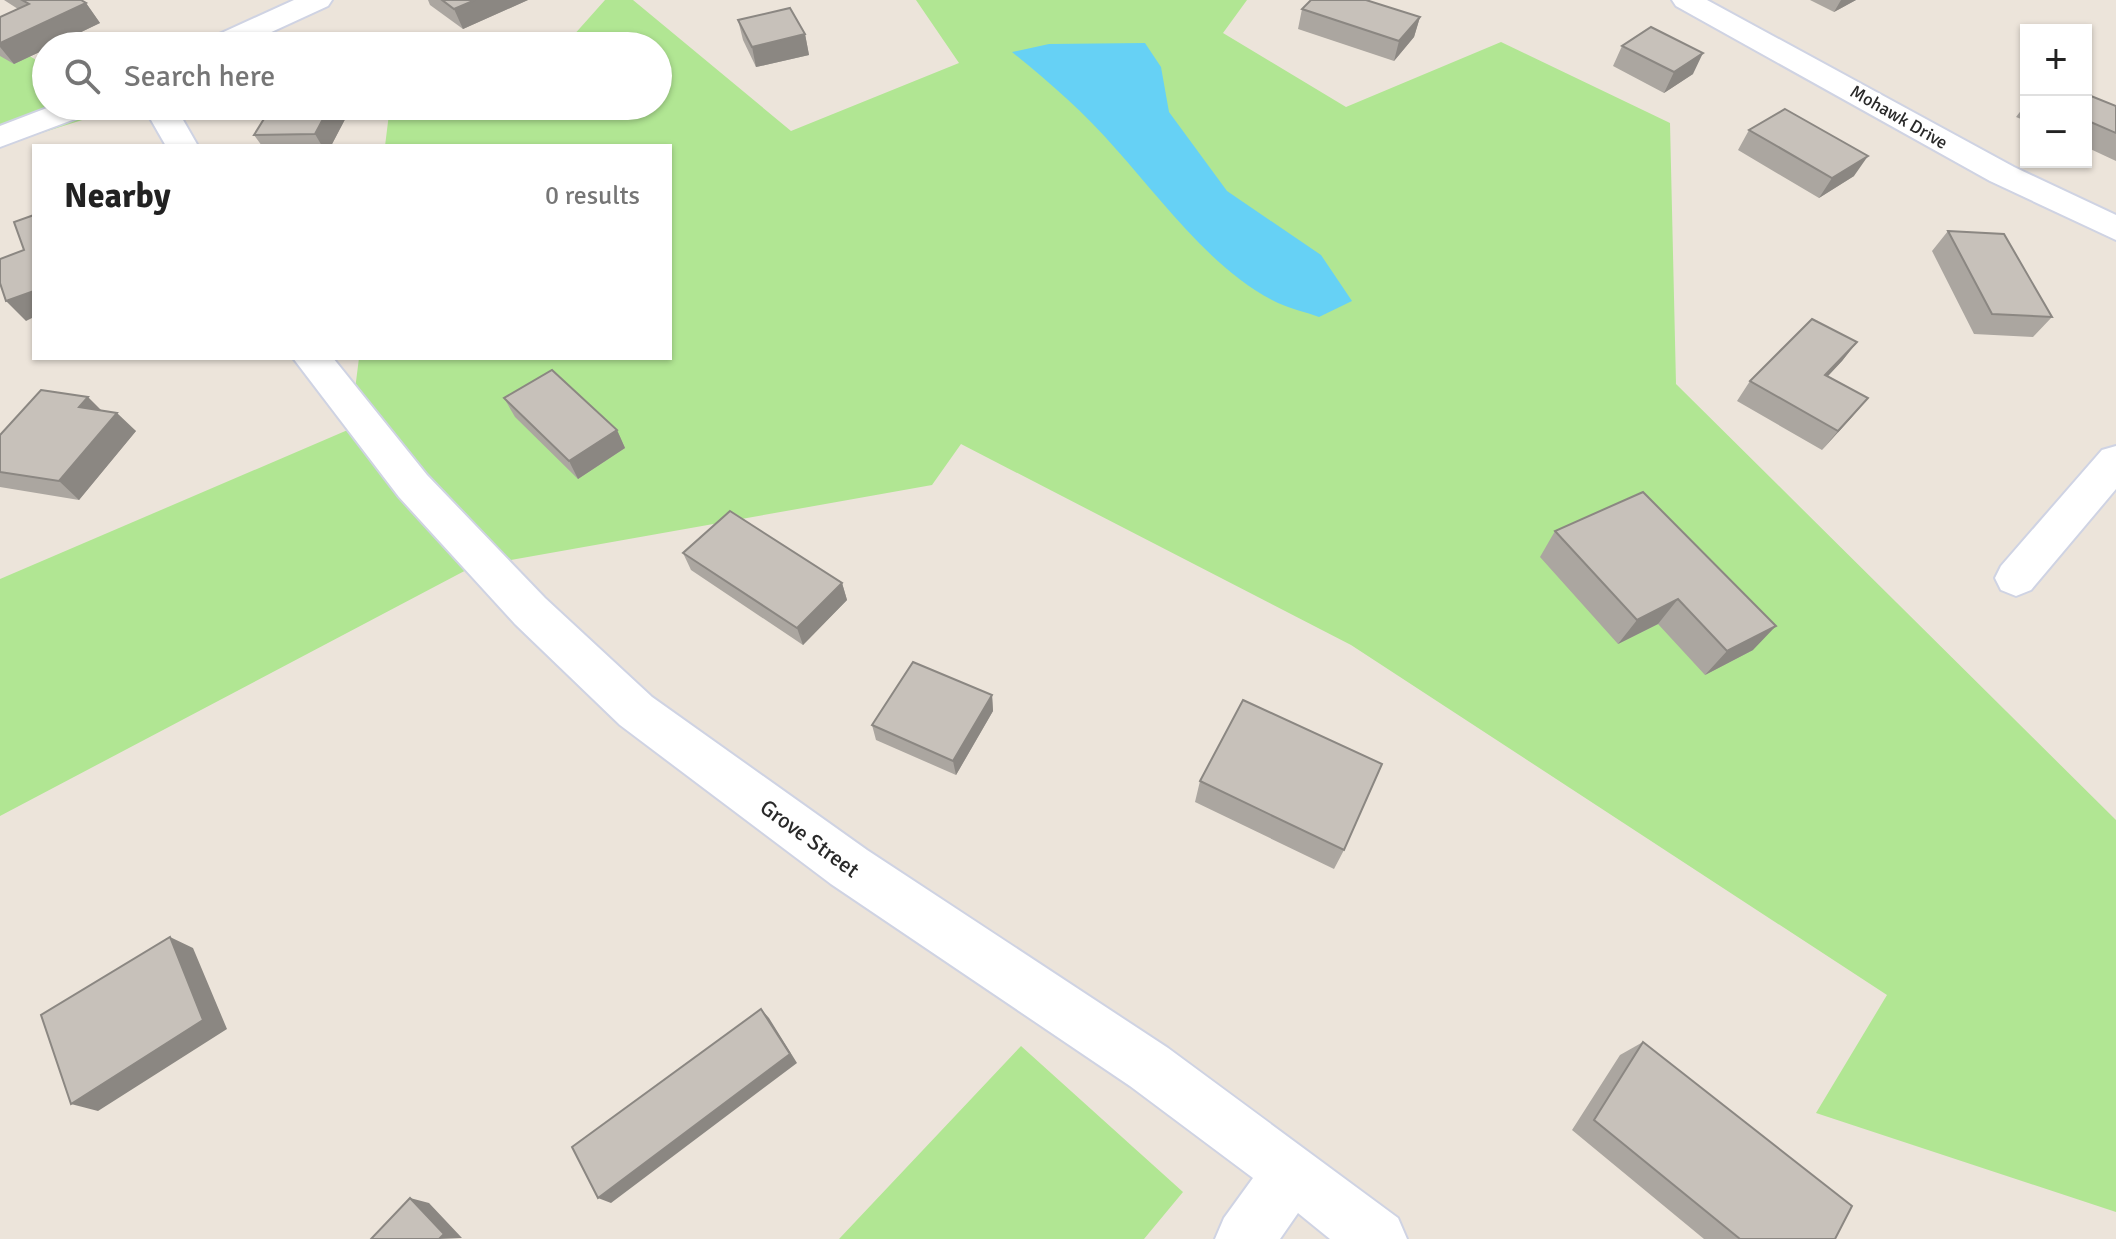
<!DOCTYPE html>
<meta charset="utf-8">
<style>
body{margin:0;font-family:Signika,sans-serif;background:#f2f2f2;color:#222}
.controls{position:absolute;right:24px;top:24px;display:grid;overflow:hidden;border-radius:0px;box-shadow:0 2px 6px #0004}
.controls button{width:72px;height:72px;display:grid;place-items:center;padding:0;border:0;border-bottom:2px solid #e0e0e0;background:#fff;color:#222;font:40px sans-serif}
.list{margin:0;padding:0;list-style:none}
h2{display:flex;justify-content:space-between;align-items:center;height:104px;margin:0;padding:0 32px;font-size:34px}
h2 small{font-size:26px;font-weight:400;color:#767676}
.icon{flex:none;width:44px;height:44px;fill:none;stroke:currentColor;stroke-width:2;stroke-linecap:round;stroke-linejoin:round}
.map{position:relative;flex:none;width:2116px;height:1239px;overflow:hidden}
.search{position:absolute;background:#fff;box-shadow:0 2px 6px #0004;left:32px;top:32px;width:640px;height:88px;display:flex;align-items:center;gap:20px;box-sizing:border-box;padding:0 28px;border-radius:44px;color:#767676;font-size:30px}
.panel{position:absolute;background:#fff;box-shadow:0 2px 6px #0004;left:32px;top:144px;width:640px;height:216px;border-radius:0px}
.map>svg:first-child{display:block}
.green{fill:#b1e693}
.water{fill:#66d1f5}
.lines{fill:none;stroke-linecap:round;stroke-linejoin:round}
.minor-casing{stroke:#cfd3e3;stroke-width:4}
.minor{fill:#fff;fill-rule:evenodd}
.wall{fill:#aba6a0}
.shaded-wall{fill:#8b8782}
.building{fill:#c7c1ba;stroke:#8b8782;stroke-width:2}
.labels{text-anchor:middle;stroke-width:7;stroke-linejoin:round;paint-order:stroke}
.far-street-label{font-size:18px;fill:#292929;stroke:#fff}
.street-label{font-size:22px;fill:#292929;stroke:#fff}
</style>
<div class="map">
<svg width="2116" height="1239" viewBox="0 0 2116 1239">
<rect width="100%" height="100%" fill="#ece4da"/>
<path class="green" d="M605,0H633L791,131L959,63L916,0H1247L1223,33L1346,107L1501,42L1670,123L1676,384L2116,820V1212L1816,1113L1887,995L1351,645L961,444L932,485L472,567L0,816V579L350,429L359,358H670V146H385L390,106H658V46H564Z
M0,38L46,66V106H113L117,109L0,146Z
M1021,1046L1183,1192L1144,1239H839Z"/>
<path class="water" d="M1145,43L1161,67L1169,112L1227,191L1321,255L1352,301L1319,317C1306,312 1291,309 1278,303C1213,272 1162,200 1115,148C1084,112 1049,82 1012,52L1049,44Z"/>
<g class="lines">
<defs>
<path id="minor" d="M294,0H332L328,6L241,46H202L206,40Z
M1672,0H1707L2014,167L2116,215V240L1990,181L1676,6Z
M52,106H96L91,113L0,147V126Z
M143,106H175L198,146H166Z
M293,358H333L427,475L545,598L652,697L867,850L1168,1048L1398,1218L1407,1239H1330L1298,1213L1280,1239H1215L1224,1218L1253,1178L1130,1086L831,884L620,725L515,624L399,497Z
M2116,446V489L2031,590L2016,596L2001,590L1995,578L2001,566L2102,450Z"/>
</defs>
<use href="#minor" class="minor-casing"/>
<use href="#minor" class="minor"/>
</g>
<path class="wall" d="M4,0H81L86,3L100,23L52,46H46V49L14,64L0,56V17L18,9Z
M428,0H528L463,29L430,5Z
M1810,0H1856L1834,12Z
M1302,9L1420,17L1414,37L1394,61L1298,29Z
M738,20L805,34L809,55L756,67L743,40Z
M1622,46L1693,74L1664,93L1613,66Z
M2086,94L2116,106V161L2086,147Z
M2026,104V121L2016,117Z
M272,106H352L331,146H262L254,135Z
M1749,130L1854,176L1819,198L1738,150Z
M1948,231L2052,317L2033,337L1974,334L1932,251Z
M1857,342L1842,361L1828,376L1868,398L1822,450L1737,401L1750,381Z
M504,398L617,430L625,448L578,479L515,417Z
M102,410L136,431L79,500L0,487V435Z
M1643,492L1753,650L1705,675L1658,624L1618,644L1540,557L1555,531Z
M683,553L842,583L847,600L803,645L691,570Z
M992,695L993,711L956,775L876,740L872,725Z
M1200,781L1344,850L1334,869L1195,802Z
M1643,1042L1835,1239H1704L1572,1130L1620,1055Z"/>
<path class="shaded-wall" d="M475,0H528L463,29L454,9Z
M1841,0H1856L1834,12Z
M86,3L100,23L52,46H46V49L14,64L0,47V43Z
M1420,17L1414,37L1394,61L1399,41Z
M805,34L809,55L756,67L752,47Z
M1703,53L1693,74L1664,93L1674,72Z
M330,106H352L331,146H322L315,134Z
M1868,156L1854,176L1819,198L1832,178Z
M34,291V317L26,321L6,301Z
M1857,342L1842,361L1811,394L1825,375Z
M88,397L107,416L79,407Z
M1868,398L1852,417L1822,450L1838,431Z
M117,413L136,431L79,500L59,481Z
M617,430L625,448L578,479L569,461Z
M842,583L847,600L803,645L797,628Z
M1678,599L1658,624L1618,644L1637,620Z
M1776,626L1753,650L1705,675L1727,651Z
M992,695L993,711L956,775L953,761Z
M170,937L193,948L227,1029L98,1111L71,1104Z
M761,1009L769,1018L797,1063L611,1203L598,1198Z
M410,1198L429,1203L462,1238L439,1239Z"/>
<path class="building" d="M22,0H81L86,3L0,43V17L29,4Z
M442,0H475L454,9Z
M1311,0H1366L1420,17L1399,41L1302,9Z
M790,8L805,34L752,47L738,20Z
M1651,27L1703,53L1674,72L1622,46Z
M2086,94L2116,106V133L2086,120Z
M272,106H330L315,134L254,135Z
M1785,109L1868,156L1832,178L1749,130Z
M34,215V291L6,301L0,283V259L24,250L14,222Z
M1948,231L2004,234L2052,317L1992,314Z
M1812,319L1857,342L1825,375L1868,398L1838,431L1750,381Z
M552,370L617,430L569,461L504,398Z
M41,390L88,397L79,407L117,413L59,481L0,472V435Z
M1643,492L1776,626L1727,651L1678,599L1637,620L1555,531Z
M730,511L842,583L797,628L683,553Z
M913,662L992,695L953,761L872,725Z
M1243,700L1382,764L1344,850L1200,781Z
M170,937L203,1020L71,1104L41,1015Z
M761,1009L790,1054L598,1198L572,1147Z
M1643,1042L1852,1206L1835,1239H1740L1594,1120Z
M410,1198L444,1234L439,1239H371Z"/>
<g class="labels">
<g class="far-street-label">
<text transform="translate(1899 117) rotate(30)" y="6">Mohawk Drive</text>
</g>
<g class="street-label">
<text transform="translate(810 838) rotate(36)" y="8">Grove Street</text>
</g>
</g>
</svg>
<div class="controls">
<button>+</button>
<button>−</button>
</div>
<div class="search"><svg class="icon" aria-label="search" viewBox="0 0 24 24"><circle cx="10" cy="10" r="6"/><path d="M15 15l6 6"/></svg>Search here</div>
<section class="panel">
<h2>Nearby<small>0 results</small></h2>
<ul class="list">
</ul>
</section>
</div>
